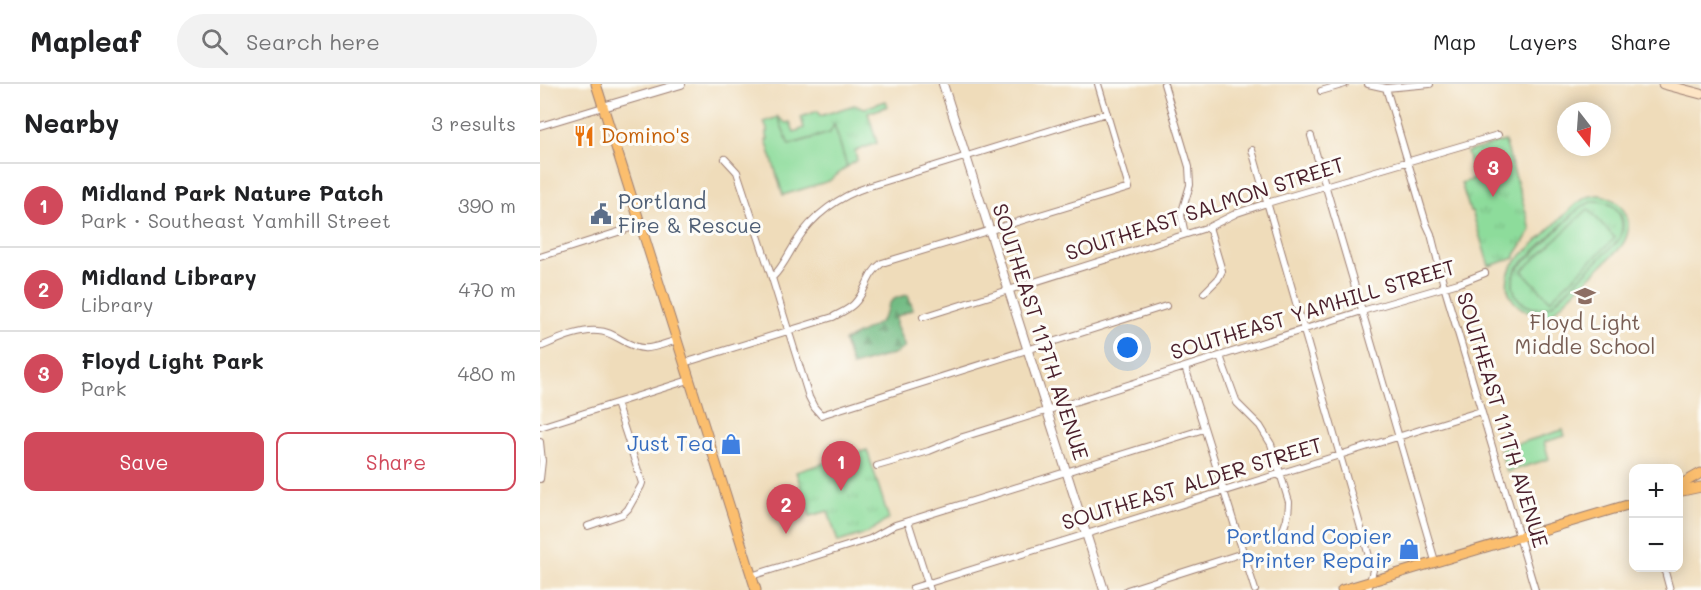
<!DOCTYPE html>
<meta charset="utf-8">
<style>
body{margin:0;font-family:Mali,sans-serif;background:#f2f2f2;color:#202124}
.controls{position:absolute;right:18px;bottom:18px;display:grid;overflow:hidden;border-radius:12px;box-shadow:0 3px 15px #0003}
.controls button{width:54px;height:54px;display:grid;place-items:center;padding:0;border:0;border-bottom:2px solid #e0e0e0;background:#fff;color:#202124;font:30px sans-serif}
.compass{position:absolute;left:1017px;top:18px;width:54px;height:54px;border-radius:50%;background:#fff;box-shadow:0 3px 15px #0003;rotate:163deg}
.you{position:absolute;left:588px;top:264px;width:21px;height:21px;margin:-15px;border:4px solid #fff;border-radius:50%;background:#1a73e8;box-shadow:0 0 0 9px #1a73e833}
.badge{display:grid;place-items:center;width:39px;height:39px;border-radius:50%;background:#d1495b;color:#fff;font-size:20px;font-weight:700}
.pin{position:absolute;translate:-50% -50px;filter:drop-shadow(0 2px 3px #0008)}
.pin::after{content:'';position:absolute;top:32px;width:21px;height:18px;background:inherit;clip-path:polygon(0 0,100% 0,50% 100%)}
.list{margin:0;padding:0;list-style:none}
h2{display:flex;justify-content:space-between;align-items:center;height:78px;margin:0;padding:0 24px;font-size:26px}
h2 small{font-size:20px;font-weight:400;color:#757577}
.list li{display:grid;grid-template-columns:39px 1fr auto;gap:18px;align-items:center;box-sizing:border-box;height:84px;padding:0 24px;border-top:2px solid #e0e0e0}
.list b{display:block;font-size:22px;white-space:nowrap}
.list p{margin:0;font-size:20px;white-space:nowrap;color:#757577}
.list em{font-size:20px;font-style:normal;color:#757577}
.actions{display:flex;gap:12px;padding:18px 24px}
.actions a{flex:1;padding:14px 0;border:2px solid #d1495b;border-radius:12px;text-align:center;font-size:21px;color:#d1495b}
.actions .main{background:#d1495b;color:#fff}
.icon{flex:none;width:33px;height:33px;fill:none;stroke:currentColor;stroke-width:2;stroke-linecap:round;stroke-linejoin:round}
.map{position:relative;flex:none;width:1161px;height:506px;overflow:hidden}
header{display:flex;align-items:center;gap:36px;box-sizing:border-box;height:84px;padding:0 30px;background:#fff;border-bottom:2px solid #e0e0e0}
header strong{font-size:28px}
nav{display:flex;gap:33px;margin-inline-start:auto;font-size:21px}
.search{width:420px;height:54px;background:#f2f2f2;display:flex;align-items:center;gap:15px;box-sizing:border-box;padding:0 21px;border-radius:33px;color:#757577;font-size:22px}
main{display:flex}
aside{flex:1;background:#fff}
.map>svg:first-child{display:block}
.grass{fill:url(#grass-tufts);stroke:#6c7e63;stroke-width:1.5}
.forest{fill:url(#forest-firs);stroke:#5e6e57;stroke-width:1.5}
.garden{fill:#8ddc9b;stroke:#6c7e63;stroke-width:1.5;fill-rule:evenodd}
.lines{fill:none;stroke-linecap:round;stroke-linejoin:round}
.minor-casing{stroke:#9c7e72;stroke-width:8}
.tertiary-casing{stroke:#9c7e72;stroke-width:10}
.secondary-casing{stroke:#9c7e72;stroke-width:11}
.primary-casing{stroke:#9c7e72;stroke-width:11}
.minor{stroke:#fff;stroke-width:6}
.tertiary{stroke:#fff;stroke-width:8}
.secondary{stroke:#fde5c5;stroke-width:9}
.primary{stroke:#fbbe6e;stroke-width:9}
.labels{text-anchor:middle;stroke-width:6;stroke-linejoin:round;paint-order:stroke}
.food-label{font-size:21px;fill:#c56008;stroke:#fdfcf7;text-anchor:start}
.service-label{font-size:21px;fill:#4e5e75;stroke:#fdfcf7;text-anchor:start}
.street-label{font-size:21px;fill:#4a1f2b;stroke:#fdfcf7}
.education-label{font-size:21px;fill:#785e54;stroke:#fdfcf7}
.shop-label{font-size:21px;fill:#366cbe;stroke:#fdfcf7;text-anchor:end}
</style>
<header>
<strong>Mapleaf</strong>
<div class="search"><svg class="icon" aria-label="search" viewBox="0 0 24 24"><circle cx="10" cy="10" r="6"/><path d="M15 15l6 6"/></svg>Search here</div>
<nav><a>Map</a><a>Layers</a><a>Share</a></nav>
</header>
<main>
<aside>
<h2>Nearby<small>3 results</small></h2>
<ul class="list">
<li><span class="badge">1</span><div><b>Midland Park Nature Patch</b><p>Park · Southeast Yamhill Street</p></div><em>390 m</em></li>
<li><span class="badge">2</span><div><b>Midland Library</b><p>Library</p></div><em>470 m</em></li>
<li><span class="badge">3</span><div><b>Floyd Light Park</b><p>Park</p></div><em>480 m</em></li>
</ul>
<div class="actions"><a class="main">Save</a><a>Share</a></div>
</aside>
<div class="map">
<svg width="1161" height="506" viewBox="0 0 1161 506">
<defs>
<pattern id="grass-tufts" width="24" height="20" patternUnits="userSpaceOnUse" patternTransform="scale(1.5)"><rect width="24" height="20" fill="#8ddc9b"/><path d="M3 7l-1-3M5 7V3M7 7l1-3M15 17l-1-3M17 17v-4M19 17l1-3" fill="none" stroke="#7bbc86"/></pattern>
<pattern id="forest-firs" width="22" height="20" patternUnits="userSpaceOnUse" patternTransform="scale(1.5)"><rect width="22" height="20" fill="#72bc83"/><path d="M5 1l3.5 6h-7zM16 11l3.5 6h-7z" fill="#60986b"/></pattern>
</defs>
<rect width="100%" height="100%" fill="#fdfcf7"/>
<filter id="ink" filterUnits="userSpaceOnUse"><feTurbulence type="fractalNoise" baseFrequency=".0167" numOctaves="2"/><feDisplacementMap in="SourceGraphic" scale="12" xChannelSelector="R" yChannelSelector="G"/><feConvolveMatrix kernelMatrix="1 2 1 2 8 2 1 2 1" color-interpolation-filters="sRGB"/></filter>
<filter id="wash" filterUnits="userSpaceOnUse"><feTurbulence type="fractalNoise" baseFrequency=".008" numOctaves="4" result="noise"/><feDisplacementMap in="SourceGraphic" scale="24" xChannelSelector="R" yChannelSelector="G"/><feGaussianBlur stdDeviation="1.35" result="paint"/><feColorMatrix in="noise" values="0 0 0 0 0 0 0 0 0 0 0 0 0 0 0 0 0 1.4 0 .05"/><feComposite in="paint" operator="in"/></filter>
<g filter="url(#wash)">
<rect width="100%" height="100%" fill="#efdcba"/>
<path class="grass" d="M346,17L348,22L328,29L337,59L315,67L317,76L307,83L294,41L290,49L248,61L238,33L246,39L250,38L254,48L264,44L261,33L278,27L280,32L314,21L325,24Z
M965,57L991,146L975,171V174L949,182L932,127H930L921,99L934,95L927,68Z
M1057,116C1079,119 1088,138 1078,157L1012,221C987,233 964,210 976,186L1042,122Z
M327,366L349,435L327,449L298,458L288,427L270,432L256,388Z"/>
<path class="forest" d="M368,211L373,225L356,233V241L365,263L356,269L312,282L304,257C315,251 328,246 338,239C353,228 340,215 368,211Z"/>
<path class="garden" d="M238,33L249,61L290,49L294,40L307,83L289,97L243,111L226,56L228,55L226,48H228L224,38Z
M1058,111C1086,114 1098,144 1079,165L1004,237L1000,233L1003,230C973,230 957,202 975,178L1037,119L1047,113ZM1053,117C1078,116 1090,136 1078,157L1012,221C987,233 964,210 976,185L1039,124Z
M1048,125L1075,154L1010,216L982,187Z
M1023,346L1025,352L1004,358L1009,375L967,388L960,365Z"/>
</g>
<g filter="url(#ink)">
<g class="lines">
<defs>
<path id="minor" d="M624,0L649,83L650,101L641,131L645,150
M828,0L846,4L890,0
M846,4L886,139L891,150L904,202L995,506
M781,7L805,0
M0,42L63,23
M771,52L895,477
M712,66L833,486L828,506
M185,75L197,88L232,194L269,313L274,323L281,331L626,222
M0,173L100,141
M232,194C243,183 248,171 256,158C273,131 300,112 330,102L567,29
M664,209L678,195L682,187L669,143
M383,233L669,143L697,129L727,119L958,51
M0,263C17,256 40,245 58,247C66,247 73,251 80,255C105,270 111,264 137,256
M680,272L697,319L720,342L731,360L749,418C749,431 746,441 740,452
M144,279L293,233C300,229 308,226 314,220C327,207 326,191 342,179L589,104L558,0
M645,283L715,506
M0,343L149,296
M0,358L2,377L0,395
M337,382L389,367L423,353L452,344L822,227L922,198L945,189
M368,437L390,506
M48,442L83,430L88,425L101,402L102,399L76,319
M1124,484L1130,506
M211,492L320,458L330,455L355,441L664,345
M373,504L941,327
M587,506L703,469"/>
<path id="tertiary" d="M403,0L564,506
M63,23L141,0"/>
<path id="secondary" d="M1123,0L1161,10"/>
<path id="primary" d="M56,0L216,506
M1138,402L1161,389
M1138,408L1161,403
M802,506L1094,419"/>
</defs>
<use href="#minor" class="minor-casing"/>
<use href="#tertiary" class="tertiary-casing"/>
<use href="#secondary" class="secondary-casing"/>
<use href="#primary" class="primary-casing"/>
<use href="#minor" class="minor"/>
<use href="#tertiary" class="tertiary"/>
<use href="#secondary" class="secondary"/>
<use href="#primary" class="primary"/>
</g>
</g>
<defs>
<symbol id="restaurant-bare" viewBox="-9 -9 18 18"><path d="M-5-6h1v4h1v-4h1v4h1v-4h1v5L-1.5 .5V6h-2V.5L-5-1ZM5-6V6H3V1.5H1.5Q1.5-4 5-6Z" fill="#e8710a" stroke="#fdfcf7" stroke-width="2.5" paint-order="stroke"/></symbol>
<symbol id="civic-bare" viewBox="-9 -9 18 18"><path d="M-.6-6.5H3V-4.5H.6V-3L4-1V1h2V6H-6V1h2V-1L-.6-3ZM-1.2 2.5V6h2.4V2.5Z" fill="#5c6f8a" stroke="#fdfcf7" stroke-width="2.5" paint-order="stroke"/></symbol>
<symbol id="school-bare" viewBox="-9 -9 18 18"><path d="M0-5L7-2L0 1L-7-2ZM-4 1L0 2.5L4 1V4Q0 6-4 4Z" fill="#8d6e63" stroke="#fdfcf7" stroke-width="2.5" paint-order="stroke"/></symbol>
<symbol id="shop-bare" viewBox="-9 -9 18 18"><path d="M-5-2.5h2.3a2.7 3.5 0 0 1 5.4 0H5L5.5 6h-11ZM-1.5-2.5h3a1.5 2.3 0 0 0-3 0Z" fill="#3f7fe0" stroke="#fdfcf7" stroke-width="2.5" paint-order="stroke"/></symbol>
</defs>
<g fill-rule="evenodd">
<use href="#restaurant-bare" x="29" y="37" width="30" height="30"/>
<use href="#civic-bare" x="46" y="115" width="30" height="30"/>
<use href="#school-bare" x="1030" y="197" width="30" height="30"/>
<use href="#shop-bare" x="176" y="345" width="30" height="30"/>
<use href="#shop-bare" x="854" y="450" width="30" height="30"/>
</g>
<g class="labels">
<g class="food-label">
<text x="61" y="59">Domino's</text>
</g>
<g class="service-label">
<text x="78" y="125">Portland<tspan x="78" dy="24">Fire &amp; Rescue</tspan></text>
</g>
<g class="street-label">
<text transform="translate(665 125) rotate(-18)" y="7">SOUTHEAST SALMON STREET</text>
<text transform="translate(773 226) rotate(-17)" y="7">SOUTHEAST YAMHILL STREET</text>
<text transform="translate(500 248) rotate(72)" y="7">SOUTHEAST 117TH AVENUE</text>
<text transform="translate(962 336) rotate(73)" y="7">SOUTHEAST 111TH AVENUE</text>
<text transform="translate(652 400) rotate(-17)" y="7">SOUTHEAST ALDER STREET</text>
</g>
<g class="education-label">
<text x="1045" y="246">Floyd Light<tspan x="1045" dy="24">Middle School</tspan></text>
</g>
<g class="shop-label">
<text x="174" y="367">Just Tea</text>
<text x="852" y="460">Portland Copier<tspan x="852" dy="24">Printer Repair</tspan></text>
</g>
</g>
</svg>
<div class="controls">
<button>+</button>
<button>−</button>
</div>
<svg class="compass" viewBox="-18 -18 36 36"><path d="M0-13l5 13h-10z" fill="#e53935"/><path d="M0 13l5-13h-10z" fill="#757577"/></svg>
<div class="you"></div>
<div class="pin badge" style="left:301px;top:407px">1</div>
<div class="pin badge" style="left:246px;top:450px">2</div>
<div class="pin badge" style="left:953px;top:113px">3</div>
</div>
</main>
